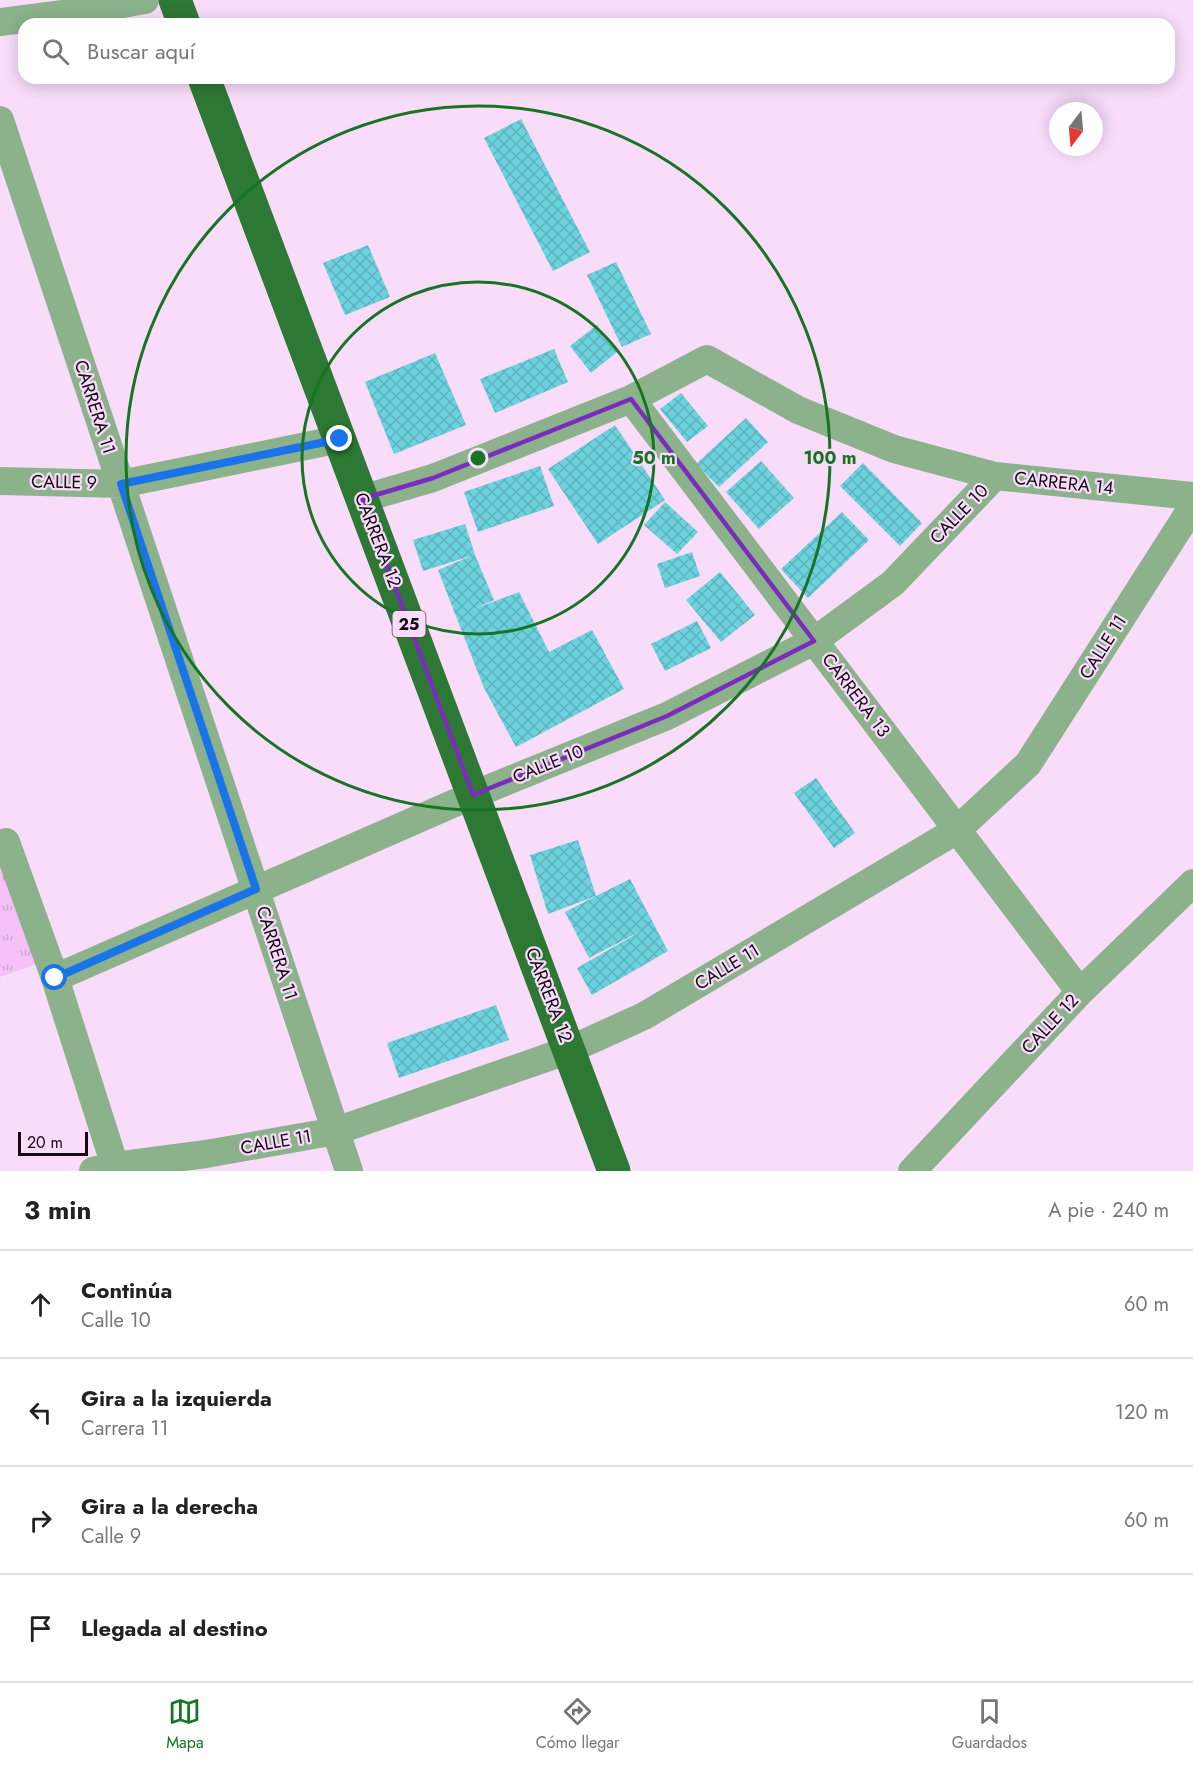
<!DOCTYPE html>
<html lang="es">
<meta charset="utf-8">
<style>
body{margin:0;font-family:Jost,sans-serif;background:#f2f2f2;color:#222}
.compass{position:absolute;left:1049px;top:102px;width:54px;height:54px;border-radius:50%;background:#fff;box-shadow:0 3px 15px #0003;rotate:196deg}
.scale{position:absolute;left:18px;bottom:15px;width:70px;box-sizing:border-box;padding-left:6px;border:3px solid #130a14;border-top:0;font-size:16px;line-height:21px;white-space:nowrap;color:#130a14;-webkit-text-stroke:4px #f8dcfa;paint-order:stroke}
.stop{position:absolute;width:18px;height:18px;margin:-14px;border:4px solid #1a73e8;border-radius:50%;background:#fff}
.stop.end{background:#1a73e8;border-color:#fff;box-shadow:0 2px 6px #0008}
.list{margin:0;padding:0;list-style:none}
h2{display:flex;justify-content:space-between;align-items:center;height:78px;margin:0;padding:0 24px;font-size:26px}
h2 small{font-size:20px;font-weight:400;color:#767676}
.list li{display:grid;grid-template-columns:39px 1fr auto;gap:18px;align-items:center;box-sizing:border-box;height:108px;padding:0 24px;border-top:2px solid #e0e0e0}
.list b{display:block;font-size:22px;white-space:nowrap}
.list p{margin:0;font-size:20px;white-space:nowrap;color:#767676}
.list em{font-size:20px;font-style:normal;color:#767676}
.icon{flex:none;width:33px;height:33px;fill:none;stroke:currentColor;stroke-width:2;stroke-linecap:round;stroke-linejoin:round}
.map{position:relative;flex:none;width:1193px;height:1171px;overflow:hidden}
.search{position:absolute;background:#fff;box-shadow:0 3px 15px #0003;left:18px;right:18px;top:18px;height:66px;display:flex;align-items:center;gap:15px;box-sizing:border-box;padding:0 21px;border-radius:18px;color:#767676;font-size:22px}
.sheet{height:510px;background:#fff}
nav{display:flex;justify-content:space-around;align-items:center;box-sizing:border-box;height:84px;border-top:2px solid #e0e0e0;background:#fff;font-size:16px;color:#767676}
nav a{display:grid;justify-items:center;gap:3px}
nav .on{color:#167423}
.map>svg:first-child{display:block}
.park{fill:url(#park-tufts)}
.building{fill:url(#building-cross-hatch)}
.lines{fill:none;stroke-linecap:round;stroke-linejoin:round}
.minor{stroke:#8bb28b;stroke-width:28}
.trunk{stroke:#2d7833;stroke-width:33}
.route{stroke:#1a73e8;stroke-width:8}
.marked{fill:none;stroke:#7b2cbf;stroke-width:4.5;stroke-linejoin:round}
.ring{fill:none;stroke:#167423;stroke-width:3}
.labels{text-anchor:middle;stroke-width:4.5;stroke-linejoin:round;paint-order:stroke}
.shield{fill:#f8dcfa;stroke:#584959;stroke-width:1.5}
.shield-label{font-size:16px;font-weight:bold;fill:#130a14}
.street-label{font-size:18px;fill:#130a14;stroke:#f8dcfa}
.centre{fill:#167423;stroke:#f8dcfa;stroke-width:3}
.ring-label{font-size:18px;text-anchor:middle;font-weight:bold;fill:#167423;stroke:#f8dcfa;stroke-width:4.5;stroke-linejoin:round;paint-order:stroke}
</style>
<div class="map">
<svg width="1193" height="1171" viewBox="0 0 1193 1171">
<defs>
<pattern id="park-tufts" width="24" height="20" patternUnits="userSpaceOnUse" patternTransform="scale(1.5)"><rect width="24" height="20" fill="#f5c1f8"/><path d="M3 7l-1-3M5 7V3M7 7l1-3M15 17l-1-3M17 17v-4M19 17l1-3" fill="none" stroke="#d1a4d4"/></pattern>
<pattern id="building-cross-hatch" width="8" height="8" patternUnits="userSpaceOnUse" patternTransform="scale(1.5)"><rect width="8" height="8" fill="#6cd2dd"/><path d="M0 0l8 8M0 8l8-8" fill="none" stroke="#5db3bd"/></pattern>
</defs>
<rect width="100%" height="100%" fill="#f8dcfa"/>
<path class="park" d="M0,862L37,964L0,977Z"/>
<path class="building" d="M521,119L590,252L553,271L484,138Z
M368,245L390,297L345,315L323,263Z
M616,262L651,334L622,347L587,275Z
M597,325L617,352L591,373L570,346Z
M554,349L568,382L495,413L480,379Z
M435,353L466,425L394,454L365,382Z
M681,393L708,426L687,442L660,409Z
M746,418L768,442L719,487L696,464Z
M615,425L665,500L598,544L548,469Z
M761,461L794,498L759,529L726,492Z
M863,463L922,523L900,546L840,486Z
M540,466L554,506L478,532L464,492Z
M665,502L698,532L677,554L644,525Z
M842,512L869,540L808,598L781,569Z
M465,524L475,555L494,600L474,609L519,592L549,652L592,630L624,689L516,747L484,688L438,570L471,556L423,571L413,540Z
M692,552L700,576L665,588L657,564Z
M720,572L755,615L721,642L686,600Z
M697,621L711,648L665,671L651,644Z
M816,778L855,833L834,848L794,793Z
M578,840L596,896L630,879L668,951L592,995L577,968L643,930L589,958L565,912L596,896L548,914L530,855Z
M496,1005L509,1040L399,1078L387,1043Z"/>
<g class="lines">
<path class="minor" d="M0,22L78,12L145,0
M0,120L349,1171
M631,399L1080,992
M0,481L121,484L340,439
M362,499L433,478L631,399L707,359L798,410L894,449L995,476L1193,496
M0,844L6,842L55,978L115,1166
M55,978L473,795L667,716L814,641L893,583L995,476
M93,1171L115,1166L206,1154L336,1131L569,1050L644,1016L957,830L1028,764L1193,506
M912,1171L1080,992L1193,883"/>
<path class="trunk" d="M175,0L184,24
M204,78L614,1171"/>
</g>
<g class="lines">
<path class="route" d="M55,978L256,889L121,484L340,439"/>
</g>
<path class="marked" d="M631,399L814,641L667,716L473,795L362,499L433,478Z"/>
<g class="ring">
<circle cx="478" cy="458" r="176"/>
<circle cx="478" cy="458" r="352"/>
</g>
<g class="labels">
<rect class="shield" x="392.5" y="611" width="33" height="26" rx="4.5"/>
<g class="shield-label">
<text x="409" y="630">25</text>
</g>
<g class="street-label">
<text transform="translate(95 407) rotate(72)" y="6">CARRERA 11</text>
<text transform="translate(64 482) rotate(1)" y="6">CALLE 9</text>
<text transform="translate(1064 483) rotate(6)" y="6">CARRERA 14</text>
<text transform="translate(959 514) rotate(-46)" y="6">CALLE 10</text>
<text transform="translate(378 540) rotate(69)" y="6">CARRERA 12</text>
<text transform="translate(1103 647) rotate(-58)" y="6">CALLE 11</text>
<text transform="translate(856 695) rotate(53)" y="6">CARRERA 13</text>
<text transform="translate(548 764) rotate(-22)" y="6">CALLE 10</text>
<text transform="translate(277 953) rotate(72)" y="6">CARRERA 11</text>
<text transform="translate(727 967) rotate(-31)" y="6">CALLE 11</text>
<text transform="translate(549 995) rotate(69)" y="6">CARRERA 12</text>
<text transform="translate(1050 1024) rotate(-47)" y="6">CALLE 12</text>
<text transform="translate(276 1142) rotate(-10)" y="6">CALLE 11</text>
</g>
</g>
<circle cx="478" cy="458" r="9" class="centre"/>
<g class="ring-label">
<text x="654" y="464">50 m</text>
<text x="830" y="464">100 m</text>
</g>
</svg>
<svg class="compass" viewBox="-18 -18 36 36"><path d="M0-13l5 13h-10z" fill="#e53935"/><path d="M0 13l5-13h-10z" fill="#767676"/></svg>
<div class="scale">20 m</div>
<div class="stop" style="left:55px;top:978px"></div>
<div class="stop end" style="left:340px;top:439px"></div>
<div class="search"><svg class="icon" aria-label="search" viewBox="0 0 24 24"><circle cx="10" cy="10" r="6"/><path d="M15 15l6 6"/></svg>Buscar aquí</div>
</div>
<section class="sheet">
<h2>3 min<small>A pie · 240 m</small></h2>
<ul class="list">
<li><svg class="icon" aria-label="ahead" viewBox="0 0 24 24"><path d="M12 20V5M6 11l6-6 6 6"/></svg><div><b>Continúa</b><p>Calle 10</p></div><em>60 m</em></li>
<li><svg class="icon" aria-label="left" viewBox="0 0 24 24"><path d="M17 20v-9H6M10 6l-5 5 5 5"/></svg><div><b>Gira a la izquierda</b><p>Carrera 11</p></div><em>120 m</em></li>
<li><svg class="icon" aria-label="right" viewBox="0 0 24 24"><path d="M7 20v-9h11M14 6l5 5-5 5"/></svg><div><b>Gira a la derecha</b><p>Calle 9</p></div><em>60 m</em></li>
<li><svg class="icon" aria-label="arrive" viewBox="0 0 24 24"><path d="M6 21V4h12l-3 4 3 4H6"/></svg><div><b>Llegada al destino</b></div></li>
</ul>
</section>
<nav>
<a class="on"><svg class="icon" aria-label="map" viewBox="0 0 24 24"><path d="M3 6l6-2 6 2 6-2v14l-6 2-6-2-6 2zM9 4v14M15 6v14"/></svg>Mapa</a>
<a><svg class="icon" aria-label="directions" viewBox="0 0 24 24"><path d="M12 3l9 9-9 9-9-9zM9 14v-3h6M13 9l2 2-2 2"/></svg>Cómo llegar</a>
<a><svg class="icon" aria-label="saved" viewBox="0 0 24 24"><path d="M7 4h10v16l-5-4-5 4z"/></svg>Guardados</a>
</nav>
